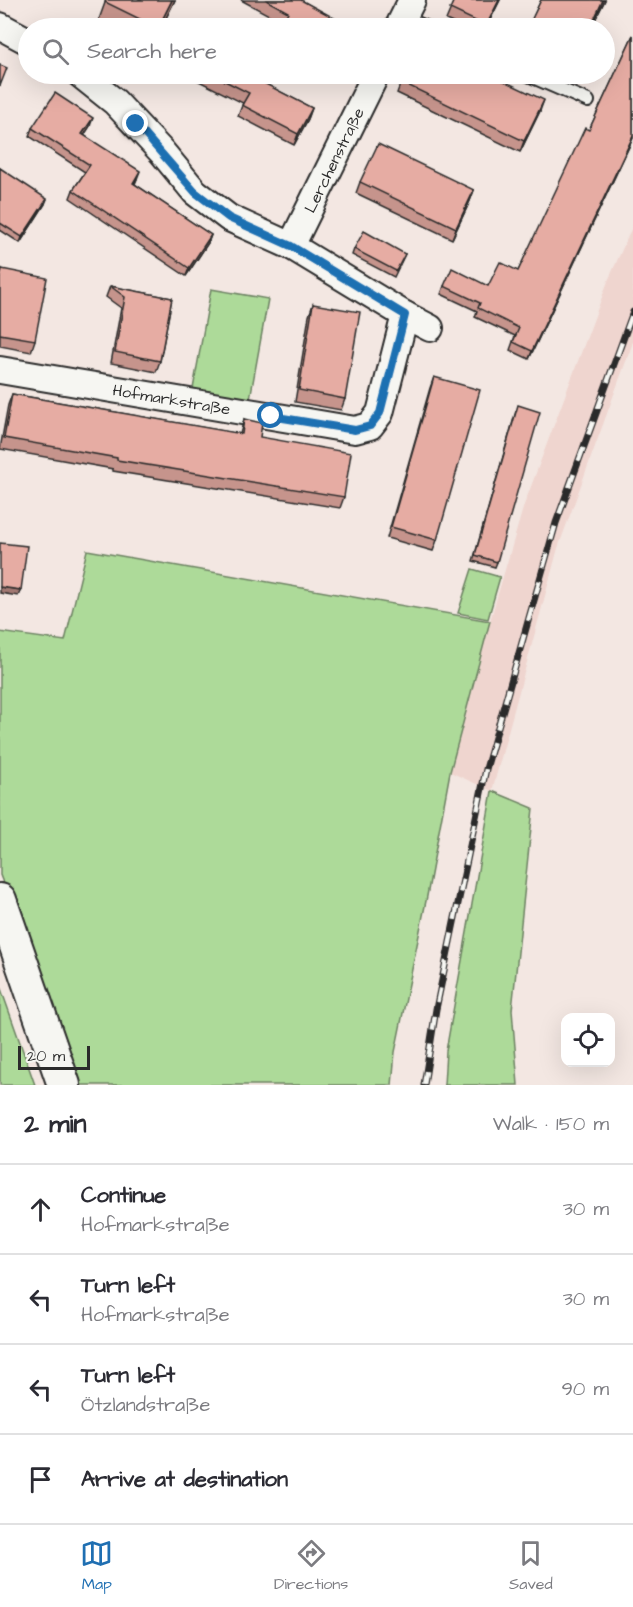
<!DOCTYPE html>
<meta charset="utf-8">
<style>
body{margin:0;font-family:"Architects Daughter",sans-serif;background:#f2f2f3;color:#2b2b33}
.controls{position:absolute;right:18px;bottom:18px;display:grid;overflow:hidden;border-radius:12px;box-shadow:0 6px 24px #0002}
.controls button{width:54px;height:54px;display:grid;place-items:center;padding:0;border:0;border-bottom:2px solid #e1e1e2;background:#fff;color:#2b2b33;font:30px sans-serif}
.scale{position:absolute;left:18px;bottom:15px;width:72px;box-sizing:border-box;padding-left:6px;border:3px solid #2b2b2b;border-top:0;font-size:16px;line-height:21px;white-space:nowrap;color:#2b2b2b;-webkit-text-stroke:4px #f6f6f2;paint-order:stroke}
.stop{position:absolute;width:18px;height:18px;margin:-14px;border:4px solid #1f6fb2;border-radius:50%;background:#fff}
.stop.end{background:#1f6fb2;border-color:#fff;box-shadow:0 2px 6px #0008}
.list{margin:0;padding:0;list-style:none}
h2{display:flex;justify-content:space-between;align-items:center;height:78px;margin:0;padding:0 24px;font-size:26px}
h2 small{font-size:20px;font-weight:400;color:#7c7c81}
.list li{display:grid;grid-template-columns:39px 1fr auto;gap:18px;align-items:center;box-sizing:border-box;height:90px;padding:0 24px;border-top:2px solid #e1e1e2}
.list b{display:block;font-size:22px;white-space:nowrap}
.list p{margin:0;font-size:20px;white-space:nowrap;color:#7c7c81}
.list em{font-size:20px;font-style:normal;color:#7c7c81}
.icon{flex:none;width:33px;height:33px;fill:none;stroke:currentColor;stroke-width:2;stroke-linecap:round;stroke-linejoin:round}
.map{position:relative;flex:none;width:633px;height:1085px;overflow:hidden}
.search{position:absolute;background:#fff;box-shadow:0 6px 24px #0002;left:18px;right:18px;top:18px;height:66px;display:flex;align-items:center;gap:15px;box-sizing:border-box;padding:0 21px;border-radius:33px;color:#7c7c81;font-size:22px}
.sheet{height:438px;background:#fff}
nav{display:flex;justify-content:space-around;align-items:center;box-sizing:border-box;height:84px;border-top:2px solid #e1e1e2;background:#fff;font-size:16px;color:#7c7c81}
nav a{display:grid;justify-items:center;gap:3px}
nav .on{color:#1f6fb2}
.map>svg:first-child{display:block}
.built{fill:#efd5cf}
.green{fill:#adda99;stroke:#6c8262;stroke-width:1.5}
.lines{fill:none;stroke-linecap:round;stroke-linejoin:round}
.service-casing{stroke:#2b2b2b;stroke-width:16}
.minor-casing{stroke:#2b2b2b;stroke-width:30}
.tertiary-casing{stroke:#2b2b2b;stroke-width:36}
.service{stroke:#f6f6f2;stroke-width:12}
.minor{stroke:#f6f6f2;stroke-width:26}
.tertiary{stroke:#f6f6f2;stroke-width:32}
.rail-casing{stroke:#2b2b2b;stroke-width:7}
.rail{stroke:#f6f6f2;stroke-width:4.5;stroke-dasharray:14;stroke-linecap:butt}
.wall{fill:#c6948c;stroke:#2b2b2b;stroke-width:1.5}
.shaded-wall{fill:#a17872;stroke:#2b2b2b;stroke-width:1.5}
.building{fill:#e6aca3;stroke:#2b2b2b;stroke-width:1.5}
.route{stroke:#1f6fb2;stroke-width:8}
.labels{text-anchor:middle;stroke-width:4.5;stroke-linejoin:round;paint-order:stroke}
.street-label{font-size:16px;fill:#2b2b2b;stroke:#f6f6f2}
</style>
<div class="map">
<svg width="633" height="1085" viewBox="0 0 633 1085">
<rect width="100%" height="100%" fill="#f3e7e2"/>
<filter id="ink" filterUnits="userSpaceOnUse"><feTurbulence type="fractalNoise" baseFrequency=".0167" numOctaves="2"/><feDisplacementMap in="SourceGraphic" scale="12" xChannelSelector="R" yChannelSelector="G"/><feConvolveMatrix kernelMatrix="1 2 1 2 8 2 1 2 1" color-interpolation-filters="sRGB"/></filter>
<g filter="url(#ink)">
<path class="built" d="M633,225V342L558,548L492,791L450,772L490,621L524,505L608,281Z"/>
<path class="green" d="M211,289L268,299L250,399L193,389Z
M87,550L490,621L450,772L427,896L395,1052L392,1085H81L0,875V632L65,641Z
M472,569L500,577L488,619L458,613Z
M492,791L533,808L512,1010L518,1085H444L446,1051Z
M0,986L35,1085H0Z"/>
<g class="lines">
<defs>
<path id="service" d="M403,17L428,28
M526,74L588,101"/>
<g id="minor">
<path d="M0,26L28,41"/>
<path d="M398,28L412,0"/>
<path d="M80,74L115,102L162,152L195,192L229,218L291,246L405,315L430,328"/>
<path id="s1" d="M291,246L376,74"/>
<path id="s2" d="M0,370L355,430L370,426L380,413L405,315"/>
</g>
<path id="tertiary" d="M0,900L64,1085"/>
</defs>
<use href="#service" class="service-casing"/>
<use href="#minor" class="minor-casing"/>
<use href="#tertiary" class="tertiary-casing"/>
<use href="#service" class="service"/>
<use href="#minor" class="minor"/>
<use href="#tertiary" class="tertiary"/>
<defs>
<path id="rail" d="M424,1085L436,1009L486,769L556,523L633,312"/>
</defs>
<use href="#rail" class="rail-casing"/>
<use href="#rail" class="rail"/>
</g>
<path class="wall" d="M106,0H175L161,28H111L98,22Z
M241,0H301L348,28H280L282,22Z
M453,0H500L486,28H464L446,20L454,1Z
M541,0H605L591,28H528Z
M633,35V138L529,359L510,350L515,336L475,317L477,311L441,294L444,286H488L518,271L589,130Z
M185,74H260L257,80L312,108L308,119L294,145L238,116L243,103Z
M401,82L540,111L520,152L397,93Z
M90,126L84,135L137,179L135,184L211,235L208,243L186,276L70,198L73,190L85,172L29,136L32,128Z
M0,168L45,204L20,243L0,230Z
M360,182L474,190L470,201L452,239L356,193Z
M354,249L405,254L394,277L352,255Z
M2,269L35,340L31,352L0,346V274Z
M110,286L172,298L160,361L156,372L111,363L121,308L106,297Z
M313,304L345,399L341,410L295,402L309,316Z
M434,377L437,540L433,551L387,538L430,388Z
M12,394L240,434L244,419L260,437L344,497L340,508L113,471V469L0,449L8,405Z
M516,411L497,562L495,567L473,561Z"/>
<path class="shaded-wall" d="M172,0H175L161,28H158Z
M499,0H500L486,28H485Z
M603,0H605L591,28H590Z
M544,100L540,111L520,152L524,141Z
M312,108L308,119L294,145L298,134Z
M93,118L90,126L80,142L82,134Z
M633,136V138L529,359L532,351Z
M140,171L137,179L130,191L133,183Z
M474,190L470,201L452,239L456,228Z
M47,199L45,204L20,243L22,237Z
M211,235L208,243L186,276L189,268Z
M0,587L21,590L18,596L0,593Z"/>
<path class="building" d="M106,0H172L158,28L105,2Z
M266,0H301L349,26L348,28H292L282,23L288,12Z
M454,0H499L486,26L450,9Z
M541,0H603L590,28H536L529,25Z
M633,35V136L532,351L513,342L519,328L478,308L480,303L444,286L452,268L488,286L500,262L518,271L585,128L589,130Z
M0,65L7,68L0,86Z
M211,74H259L256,79L312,108L298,134L242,105L249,93Z
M405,74H489L544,100L524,141L401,82Z
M55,93L93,118L82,134L140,171L133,183L211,235L189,268L73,190L90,165L32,128Z
M378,144L474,190L456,228L360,182Z
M0,168L47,199L22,237L0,223Z
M364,231L405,254L396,271L354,249Z
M2,269L47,278L35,340L0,334V278Z
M110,286L172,298L160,361L115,352L125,297Z
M313,304L360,312L345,399L299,390Z
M434,377L480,390L437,540L391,527Z
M12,394L242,434L244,419L262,423L260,437L351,453L344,497L117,460V458L4,438Z
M518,405L540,412L497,562L475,555Z
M0,543L27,546L21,590L0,587Z"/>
</g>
<g class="lines" filter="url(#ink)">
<path class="route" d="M136,124L195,192L229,218L291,246L405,315L380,413L370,426L355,430L271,416"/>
</g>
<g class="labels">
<g class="street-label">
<text dy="6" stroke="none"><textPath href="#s1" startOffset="96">Lerchenstraße</textPath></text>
<text dy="6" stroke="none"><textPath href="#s2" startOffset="174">Hofmarkstraße</textPath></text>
</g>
</g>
</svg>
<div class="controls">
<button><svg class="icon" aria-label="locate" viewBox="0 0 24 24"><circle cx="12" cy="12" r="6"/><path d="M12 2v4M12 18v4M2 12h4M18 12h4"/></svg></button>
</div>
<div class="scale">20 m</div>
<div class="stop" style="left:271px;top:416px"></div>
<div class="stop end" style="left:136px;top:124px"></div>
<div class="search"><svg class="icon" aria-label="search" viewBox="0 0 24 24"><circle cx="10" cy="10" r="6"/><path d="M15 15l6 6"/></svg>Search here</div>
</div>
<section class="sheet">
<h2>2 min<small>Walk · 150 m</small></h2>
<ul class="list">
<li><svg class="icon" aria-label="ahead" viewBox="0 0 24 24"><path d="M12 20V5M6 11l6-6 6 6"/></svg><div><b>Continue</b><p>Hofmarkstraße</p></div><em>30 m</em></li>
<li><svg class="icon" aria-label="left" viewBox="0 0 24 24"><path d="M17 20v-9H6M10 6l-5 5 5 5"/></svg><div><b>Turn left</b><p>Hofmarkstraße</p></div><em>30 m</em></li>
<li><svg class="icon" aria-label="left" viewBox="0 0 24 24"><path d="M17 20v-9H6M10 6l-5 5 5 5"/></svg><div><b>Turn left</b><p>Ötzlandstraße</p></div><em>90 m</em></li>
<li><svg class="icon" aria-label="arrive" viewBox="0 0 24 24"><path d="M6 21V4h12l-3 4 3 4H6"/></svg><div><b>Arrive at destination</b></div></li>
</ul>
</section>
<nav>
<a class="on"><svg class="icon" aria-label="map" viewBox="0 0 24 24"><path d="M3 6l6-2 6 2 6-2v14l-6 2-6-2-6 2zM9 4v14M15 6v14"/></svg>Map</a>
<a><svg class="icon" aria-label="directions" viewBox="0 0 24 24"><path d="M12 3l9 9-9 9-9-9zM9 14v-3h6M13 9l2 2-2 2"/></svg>Directions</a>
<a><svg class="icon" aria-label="saved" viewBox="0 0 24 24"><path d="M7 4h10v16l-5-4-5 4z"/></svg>Saved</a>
</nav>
